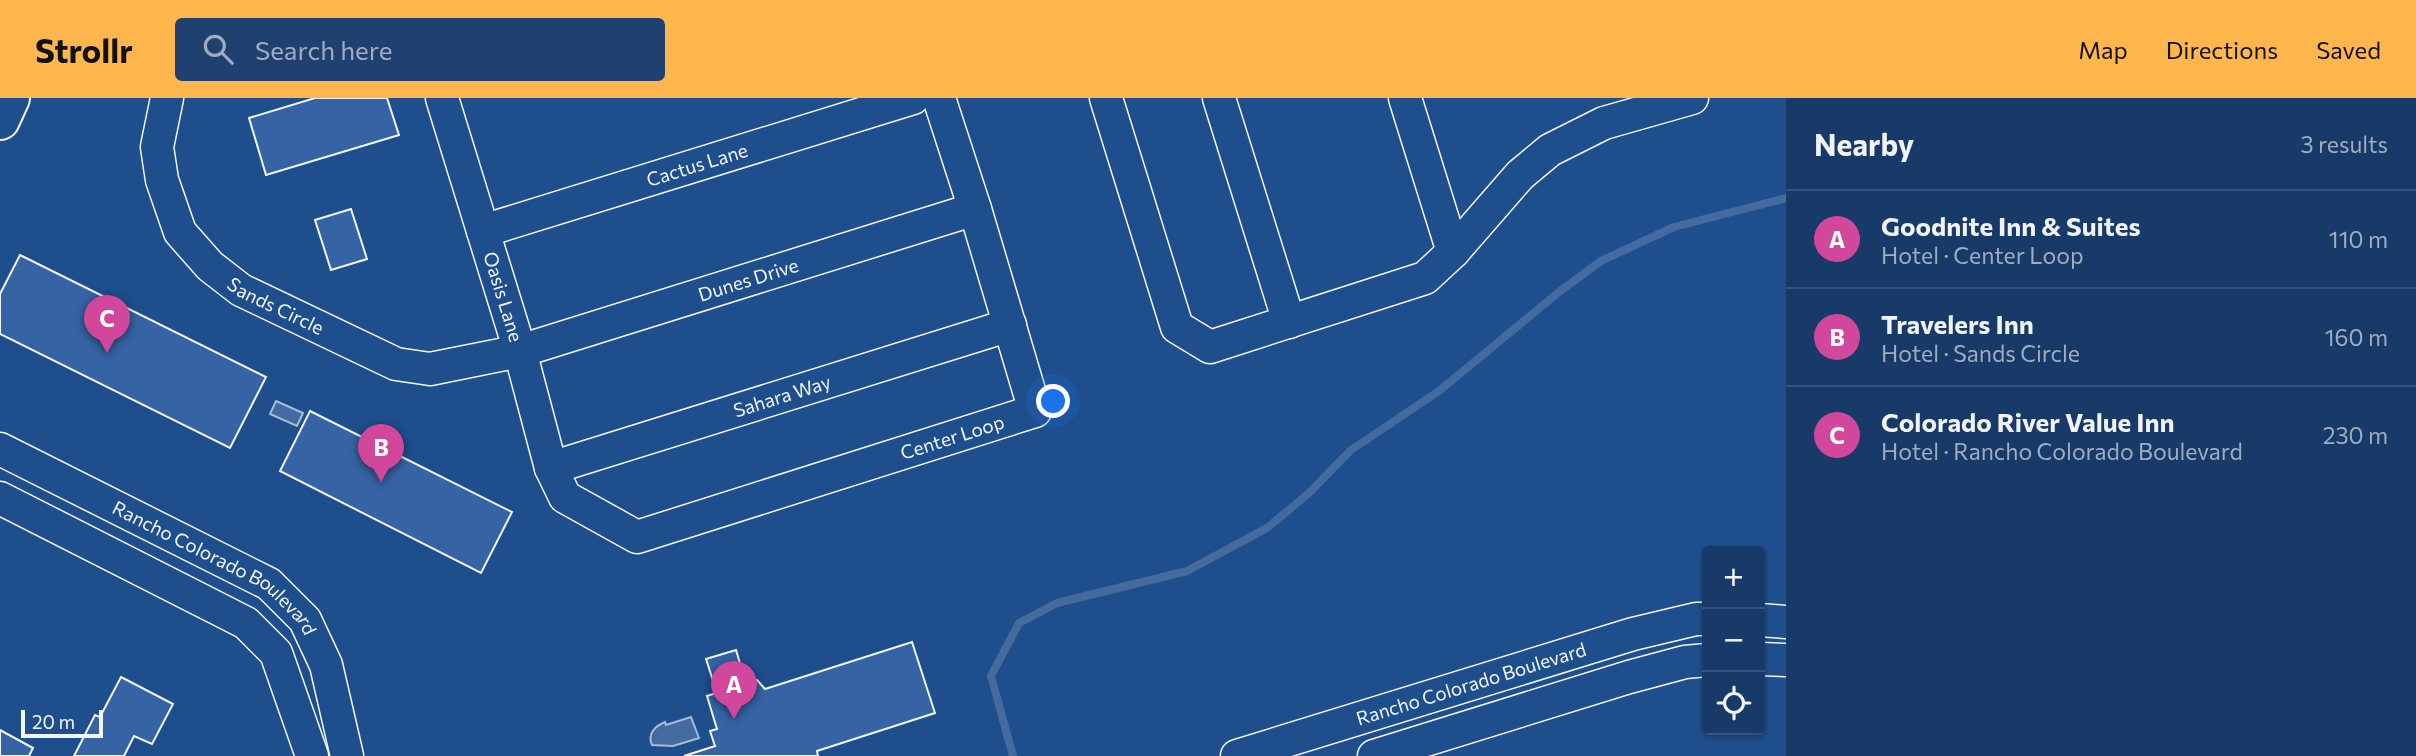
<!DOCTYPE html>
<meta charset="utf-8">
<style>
body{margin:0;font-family:Commissioner,sans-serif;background:#20416f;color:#f1f3f6}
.controls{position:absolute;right:21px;bottom:21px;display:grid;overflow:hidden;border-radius:7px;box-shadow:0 2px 5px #0004}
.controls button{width:63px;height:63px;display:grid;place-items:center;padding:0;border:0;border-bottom:2px solid #36547d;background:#173a69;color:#f1f3f6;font:35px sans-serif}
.scale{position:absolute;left:21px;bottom:18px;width:82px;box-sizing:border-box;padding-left:7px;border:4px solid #f2f6ff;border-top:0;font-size:19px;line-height:24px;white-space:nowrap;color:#f2f6ff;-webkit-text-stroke:5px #1f4e8c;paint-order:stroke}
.you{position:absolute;left:1054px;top:304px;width:24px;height:24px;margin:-18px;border:5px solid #fff;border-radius:50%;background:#1a73e8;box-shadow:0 0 0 10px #1a73e833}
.badge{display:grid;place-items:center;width:46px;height:46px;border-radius:50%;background:#ffb74d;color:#fff;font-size:23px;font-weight:700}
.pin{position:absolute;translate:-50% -58px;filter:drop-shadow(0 2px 4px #0008)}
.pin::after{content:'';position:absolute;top:37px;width:24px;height:21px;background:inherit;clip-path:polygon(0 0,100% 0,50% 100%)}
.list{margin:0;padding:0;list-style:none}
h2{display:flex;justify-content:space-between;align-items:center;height:91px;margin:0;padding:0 28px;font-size:30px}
h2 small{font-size:23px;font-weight:400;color:#9eadc0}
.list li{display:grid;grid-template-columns:46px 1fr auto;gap:21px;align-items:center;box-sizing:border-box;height:98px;padding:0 28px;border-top:2px solid #36547d}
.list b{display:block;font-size:26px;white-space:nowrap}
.list p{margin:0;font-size:23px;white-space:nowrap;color:#9eadc0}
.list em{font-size:23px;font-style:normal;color:#9eadc0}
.icon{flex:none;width:38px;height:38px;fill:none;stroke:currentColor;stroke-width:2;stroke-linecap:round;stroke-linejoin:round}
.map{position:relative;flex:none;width:1786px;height:658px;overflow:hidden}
header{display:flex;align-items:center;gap:42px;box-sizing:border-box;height:98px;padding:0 35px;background:#ffb74d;color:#111}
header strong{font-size:33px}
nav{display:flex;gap:38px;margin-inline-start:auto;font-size:24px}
.search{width:490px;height:63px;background:#20416f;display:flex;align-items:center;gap:18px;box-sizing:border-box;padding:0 24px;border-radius:7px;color:#9eadc0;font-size:26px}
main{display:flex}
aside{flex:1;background:#173a69}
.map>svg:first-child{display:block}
.water{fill:#446ba0;stroke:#a8bbd7;stroke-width:2}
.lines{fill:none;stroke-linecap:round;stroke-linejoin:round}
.stream{stroke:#446ba0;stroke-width:8}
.building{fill:#3563a3;stroke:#f2f6ff;stroke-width:2}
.minor-casing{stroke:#f2f6ff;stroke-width:35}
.highway-casing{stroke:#f2f6ff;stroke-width:42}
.minor{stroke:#1f4e8c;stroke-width:32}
.highway{stroke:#1f4e8c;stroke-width:38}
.labels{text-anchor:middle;stroke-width:5;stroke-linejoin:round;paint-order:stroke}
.street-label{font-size:19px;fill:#f2f6ff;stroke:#1f4e8c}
</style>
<header>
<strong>Strollr</strong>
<div class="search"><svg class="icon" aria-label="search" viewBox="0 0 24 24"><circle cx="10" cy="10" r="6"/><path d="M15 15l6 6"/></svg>Search here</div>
<nav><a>Map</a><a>Directions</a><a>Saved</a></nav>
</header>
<main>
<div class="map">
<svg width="1786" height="658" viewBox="0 0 1786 658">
<rect width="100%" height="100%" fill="#1f4e8c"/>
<path class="water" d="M276,303L303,315L297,328L270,316Z
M691,619L699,640L673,648L652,647C647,636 655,628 665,624L666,627Z"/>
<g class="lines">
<path class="stream" d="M1013,658L991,578L1019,525L1057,505L1187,473L1267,430L1309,395L1351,352L1439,293L1559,194L1601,163L1674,129L1786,100"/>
</g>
<path class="building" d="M315,0H387L399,37L266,77L249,20Z
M351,111L367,161L331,172L315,122Z
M20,157L266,279L230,350L0,236V196Z
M310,313L512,414L481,475L280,373Z
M912,544L935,615L817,653L818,658H684L715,648L710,633L717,631L707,598L757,582L765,591Z
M736,552L746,585L717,595L706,561Z
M121,579L173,606L152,646L134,638L124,658H74L95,617L100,619Z
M0,632L33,650L29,658H0Z"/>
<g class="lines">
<defs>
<g id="minor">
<path id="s1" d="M167,0L157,49L162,82L180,134L210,168L241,192L396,266L430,271L520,253L975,111"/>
<path id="s2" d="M442,0L520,253L551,370L565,399L637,439L1035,313L975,111L939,0"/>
<path d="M1106,0L1177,229L1210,249L1425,180L1453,154L1520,77L1550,52L1604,25L1692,0"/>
<path d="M1219,0L1289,224"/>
<path d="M1405,0L1453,154"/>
<path id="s3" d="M483,133L913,0"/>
<path id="s4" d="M0,351L269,486L305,522L326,567L347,658"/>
<path id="s5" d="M551,370L1010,227"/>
<path d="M0,400L246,525L276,555L312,658"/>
<path d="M1760,522L1786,524"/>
<path d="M1760,561L1786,562"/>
<path id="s6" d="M1237,658L1633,536L1696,521H1707"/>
<path d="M1374,658L1629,579L1685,564L1707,562"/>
</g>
<path id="highway" d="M0,22L10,0"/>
</defs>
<use href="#minor" class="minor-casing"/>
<use href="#highway" class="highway-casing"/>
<use href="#minor" class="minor"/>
<use href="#highway" class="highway"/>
</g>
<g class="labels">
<g class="street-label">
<text dy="7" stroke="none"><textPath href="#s3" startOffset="224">Cactus Lane</textPath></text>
<text dy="7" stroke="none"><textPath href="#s1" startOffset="760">Dunes Drive</textPath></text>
<text dy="7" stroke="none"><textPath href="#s2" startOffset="208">Oasis Lane</textPath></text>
<text dy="7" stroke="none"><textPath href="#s1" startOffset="261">Sands Circle</textPath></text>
<text dy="7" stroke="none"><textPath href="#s5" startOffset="242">Sahara Way</textPath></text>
<text dy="7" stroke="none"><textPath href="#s2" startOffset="831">Center Loop</textPath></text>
<text dy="7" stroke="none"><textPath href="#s4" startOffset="247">Rancho Colorado Boulevard</textPath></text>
<text dy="7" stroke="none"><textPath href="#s6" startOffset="245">Rancho Colorado Boulevard</textPath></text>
</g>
</g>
</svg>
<div class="controls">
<button>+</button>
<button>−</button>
<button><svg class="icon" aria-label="locate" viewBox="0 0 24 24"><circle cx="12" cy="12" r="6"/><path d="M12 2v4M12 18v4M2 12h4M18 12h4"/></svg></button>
</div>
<div class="scale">20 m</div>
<div class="you"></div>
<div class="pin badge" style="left:734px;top:621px;background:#d1479c">A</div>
<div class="pin badge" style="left:381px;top:384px;background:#d1479c">B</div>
<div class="pin badge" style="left:107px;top:255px;background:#d1479c">C</div>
</div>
<aside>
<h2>Nearby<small>3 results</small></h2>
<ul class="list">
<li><span class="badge" style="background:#d1479c">A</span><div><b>Goodnite Inn &amp; Suites</b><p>Hotel · Center Loop</p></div><em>110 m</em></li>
<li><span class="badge" style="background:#d1479c">B</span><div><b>Travelers Inn</b><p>Hotel · Sands Circle</p></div><em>160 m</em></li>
<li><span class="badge" style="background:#d1479c">C</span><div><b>Colorado River Value Inn</b><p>Hotel · Rancho Colorado Boulevard</p></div><em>230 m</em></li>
</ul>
</aside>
</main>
